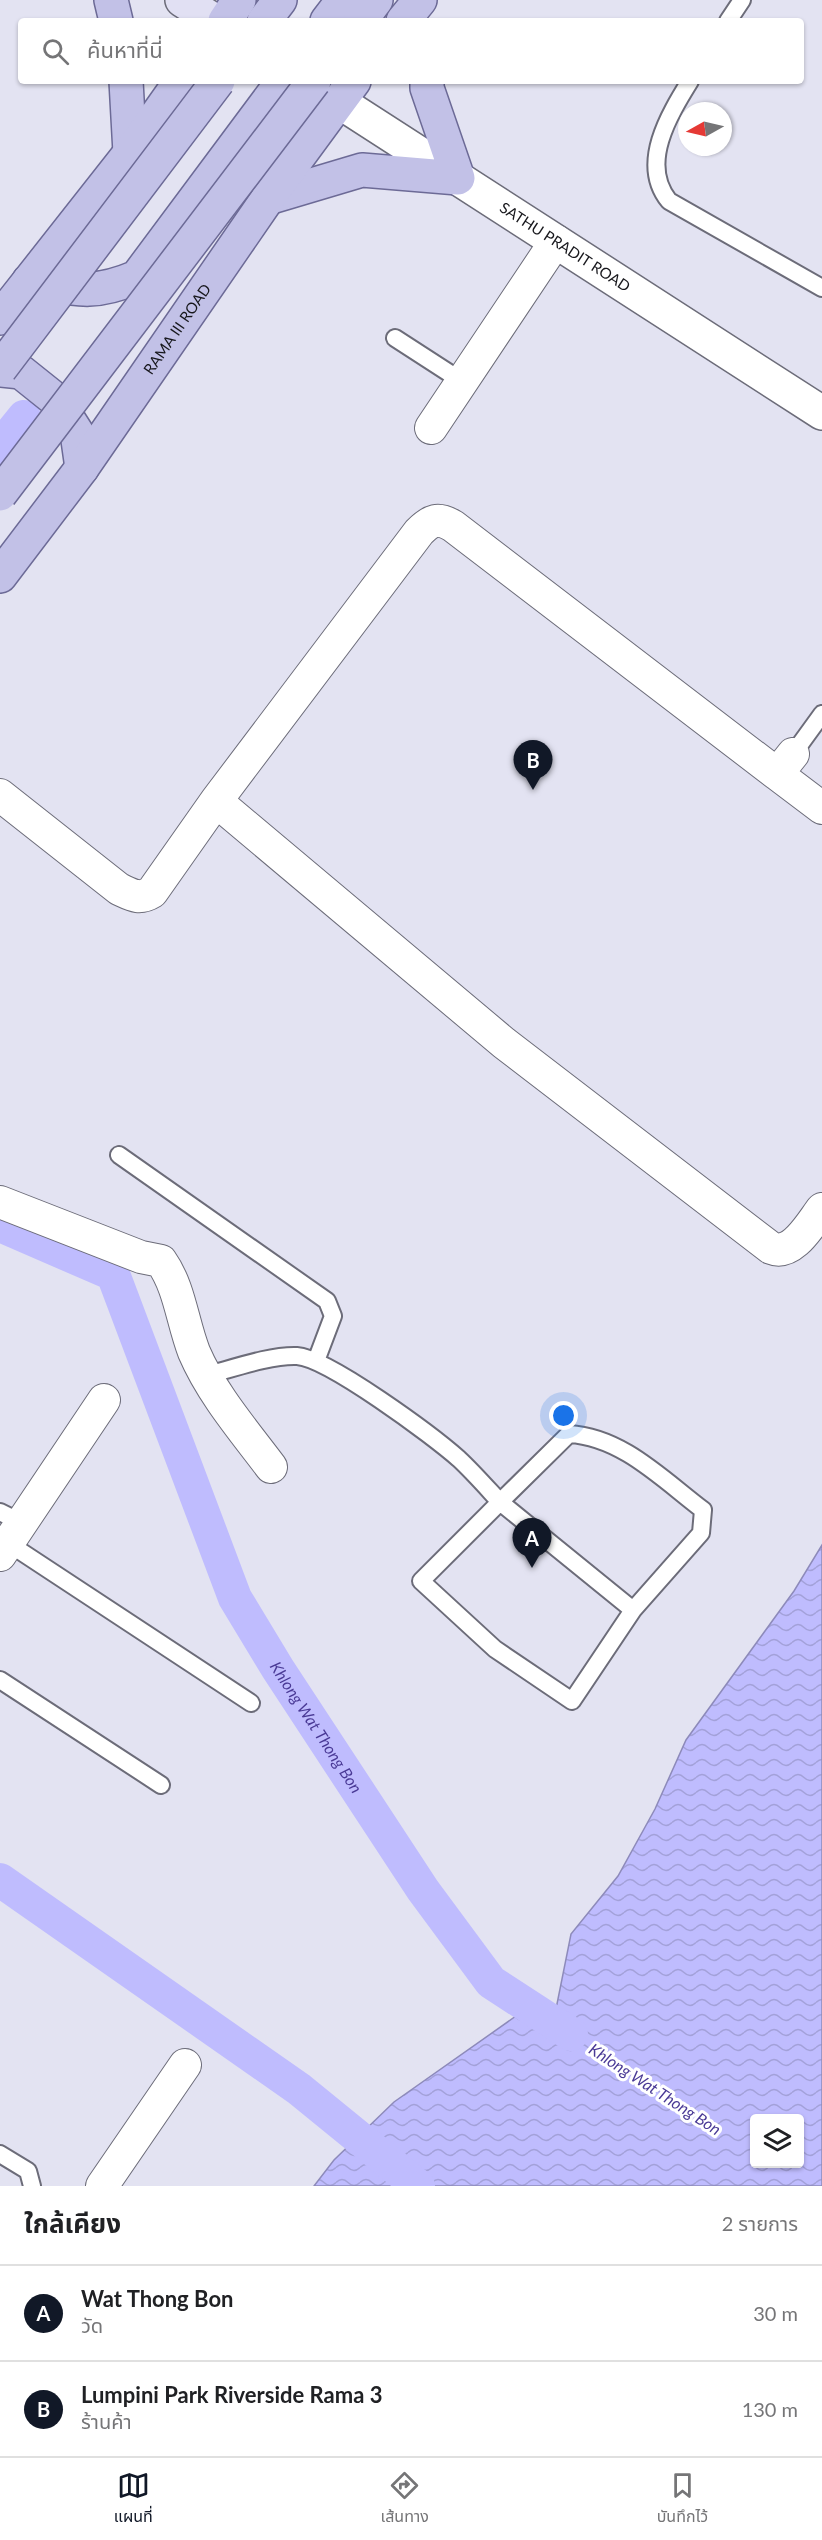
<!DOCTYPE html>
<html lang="th">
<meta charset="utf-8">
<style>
body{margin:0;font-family:Lato,"Noto Sans Thai",sans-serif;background:#f2f2f2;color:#202124}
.controls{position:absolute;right:18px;bottom:18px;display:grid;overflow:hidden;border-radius:6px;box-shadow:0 2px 4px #0004}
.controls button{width:54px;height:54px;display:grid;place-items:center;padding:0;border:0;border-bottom:2px solid #e0e0e0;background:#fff;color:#202124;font:30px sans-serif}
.compass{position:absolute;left:678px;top:102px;width:54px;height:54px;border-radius:50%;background:#fff;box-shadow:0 2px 4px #0004;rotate:262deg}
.you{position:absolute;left:564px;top:1416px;width:21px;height:21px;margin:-15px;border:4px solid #fff;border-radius:50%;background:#1a73e8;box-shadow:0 0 0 9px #1a73e833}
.badge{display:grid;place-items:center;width:39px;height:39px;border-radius:50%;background:#111827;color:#fff;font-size:20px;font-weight:700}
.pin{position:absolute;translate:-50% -50px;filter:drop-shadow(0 2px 3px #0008)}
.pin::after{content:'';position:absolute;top:32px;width:21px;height:18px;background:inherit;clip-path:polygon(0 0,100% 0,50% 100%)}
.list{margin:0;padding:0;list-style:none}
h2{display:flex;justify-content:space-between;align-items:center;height:78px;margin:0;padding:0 24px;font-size:26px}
h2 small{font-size:20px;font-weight:400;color:#757577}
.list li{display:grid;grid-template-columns:39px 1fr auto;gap:18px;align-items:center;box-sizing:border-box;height:96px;padding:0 24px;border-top:2px solid #e0e0e0}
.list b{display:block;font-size:22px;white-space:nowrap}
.list p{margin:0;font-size:20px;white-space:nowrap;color:#757577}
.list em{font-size:20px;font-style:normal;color:#757577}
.icon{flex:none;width:33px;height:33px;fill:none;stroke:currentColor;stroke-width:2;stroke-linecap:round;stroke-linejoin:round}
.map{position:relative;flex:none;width:822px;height:2186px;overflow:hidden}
.search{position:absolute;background:#fff;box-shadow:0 2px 4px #0004;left:18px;right:18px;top:18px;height:66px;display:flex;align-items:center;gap:15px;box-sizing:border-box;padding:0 21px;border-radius:6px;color:#757577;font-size:22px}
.sheet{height:270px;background:#fff}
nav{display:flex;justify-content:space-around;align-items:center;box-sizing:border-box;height:84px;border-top:2px solid #e0e0e0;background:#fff;font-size:16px;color:#757577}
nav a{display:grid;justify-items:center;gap:3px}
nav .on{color:#111827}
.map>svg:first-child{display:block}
.water{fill:url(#water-waves);stroke:#8d8aba;stroke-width:1.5;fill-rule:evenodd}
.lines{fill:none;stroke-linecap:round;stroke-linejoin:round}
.canal{stroke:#bfbcfe;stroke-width:34}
.service-casing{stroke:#6c6c79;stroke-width:20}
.minor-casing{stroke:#6c6c79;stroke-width:34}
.tertiary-casing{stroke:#6c6c79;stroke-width:36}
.secondary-casing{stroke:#6c6c79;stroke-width:36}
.primary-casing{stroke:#6c6a96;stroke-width:36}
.service{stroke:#fff;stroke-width:16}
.minor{stroke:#fff;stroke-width:32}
.tertiary{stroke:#fff;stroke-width:33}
.secondary{stroke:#e1e0f3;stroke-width:33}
.primary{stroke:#c2c1e7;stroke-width:33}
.primary-bridge-casing{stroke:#6c6a96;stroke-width:36;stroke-linecap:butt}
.primary-bridge{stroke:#c2c1e7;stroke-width:33}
.labels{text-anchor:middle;stroke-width:6;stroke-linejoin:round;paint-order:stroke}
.street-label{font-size:15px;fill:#17171c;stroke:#fff}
.water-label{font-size:16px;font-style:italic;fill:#4a3a96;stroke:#fff}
</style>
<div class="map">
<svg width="822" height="2186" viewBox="0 0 822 2186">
<defs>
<pattern id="water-waves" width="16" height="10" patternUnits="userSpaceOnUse" patternTransform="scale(1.5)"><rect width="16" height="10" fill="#bfbcfe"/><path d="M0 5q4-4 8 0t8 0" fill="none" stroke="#a3a1d9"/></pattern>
</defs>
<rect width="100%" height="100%" fill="#e3e3f2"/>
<path class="water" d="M822,1545V2186H314L334,2160L394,2102L526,2009H556L571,1934L618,1876L655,1809L686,1740L794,1591ZM754,2118H800V2164H754Z"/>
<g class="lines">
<g class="canal">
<path d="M0,447L24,417"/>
<path id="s1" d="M0,1225L113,1274L235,1598L278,1669L423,1890L491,1982L571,2034"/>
<path d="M0,1880L299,2089L418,2186"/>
</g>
<defs>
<path id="service" d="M728,21L742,0
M690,81C669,115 639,164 669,201L822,288
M395,338L463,382
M793,754L822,714
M119,1155L327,1301L333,1316L316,1361
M208,1375C234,1368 271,1355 297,1356C328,1358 433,1436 459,1459C473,1472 487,1488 500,1502L421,1581L495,1649L572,1701L633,1610L701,1533L703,1510C662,1479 622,1437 569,1434L500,1502L633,1610
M0,1512L22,1523
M8,1543L251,1703
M0,1680L161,1785
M0,2154L28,2171L32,2186"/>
<path id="minor" d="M431,428L556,241
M793,754L777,774L822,808
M0,795L119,889C132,895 139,900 152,892L216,801L504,1043L771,1248C793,1257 811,1223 822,1209
M216,801L419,532C431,520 438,517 453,526L777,774
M0,1202L141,1257L161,1261C180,1288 182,1321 194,1352C212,1394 244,1431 271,1467
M0,1555L104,1400
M102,2186L185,2065"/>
<g id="tertiary">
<path id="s2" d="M338,101L822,413"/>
</g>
<path id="secondary" d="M182,0L215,21"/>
<g id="primary">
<path d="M111,0L116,21"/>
<path d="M225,21L239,0"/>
<path d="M264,21L280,0"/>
<path d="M327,21L343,0"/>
<path d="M360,21L376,0"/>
<path d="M403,21L420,0"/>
<path d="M126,81L130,153"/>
<path d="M268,198L362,170L458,178L427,88V81"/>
<path d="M29,281C75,289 92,296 137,277L283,81"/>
<path d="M0,318L130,153L181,81"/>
<path d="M0,370L21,372L56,400L77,433L82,468"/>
<path id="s3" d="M0,576L82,468L268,198L354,81"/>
</g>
</defs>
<use href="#service" class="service-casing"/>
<use href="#minor" class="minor-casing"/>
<use href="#tertiary" class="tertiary-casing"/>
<use href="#secondary" class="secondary-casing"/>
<use href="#primary" class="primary-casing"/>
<use href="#service" class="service"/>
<use href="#minor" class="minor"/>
<use href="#tertiary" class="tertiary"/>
<use href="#secondary" class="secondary"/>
<use href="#primary" class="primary"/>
<defs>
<path id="primary-bridge" d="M0,369L218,81
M0,494L314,81"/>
</defs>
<use href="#primary-bridge" class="primary-bridge-casing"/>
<use href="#primary-bridge" class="primary-bridge"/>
</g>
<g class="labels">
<g class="street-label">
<text dy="5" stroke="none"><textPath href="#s2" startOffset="270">SATHU PRADIT ROAD</textPath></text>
<text dy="5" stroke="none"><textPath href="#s3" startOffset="304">RAMA III ROAD</textPath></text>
</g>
<g class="water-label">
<text dy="6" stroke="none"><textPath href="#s1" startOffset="622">Khlong Wat Thong Bon</textPath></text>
<text transform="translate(655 2089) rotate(33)" y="6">Khlong Wat Thong Bon</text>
</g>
</g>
</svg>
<div class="controls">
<button><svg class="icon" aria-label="layers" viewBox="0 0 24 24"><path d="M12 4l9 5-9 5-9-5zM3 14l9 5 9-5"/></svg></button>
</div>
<svg class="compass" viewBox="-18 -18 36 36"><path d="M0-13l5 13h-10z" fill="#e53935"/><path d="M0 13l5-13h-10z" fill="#757577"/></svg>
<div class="you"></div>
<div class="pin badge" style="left:532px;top:1568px">A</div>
<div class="pin badge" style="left:533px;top:790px">B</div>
<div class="search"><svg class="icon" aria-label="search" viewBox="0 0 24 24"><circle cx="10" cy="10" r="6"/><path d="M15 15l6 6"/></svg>ค้นหาที่นี่</div>
</div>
<section class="sheet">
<h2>ใกล้เคียง<small>2 รายการ</small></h2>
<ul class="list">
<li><span class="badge">A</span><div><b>Wat Thong Bon</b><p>วัด</p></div><em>30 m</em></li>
<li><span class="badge">B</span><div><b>Lumpini Park Riverside Rama 3</b><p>ร้านค้า</p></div><em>130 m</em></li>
</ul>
</section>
<nav>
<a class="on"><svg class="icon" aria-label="map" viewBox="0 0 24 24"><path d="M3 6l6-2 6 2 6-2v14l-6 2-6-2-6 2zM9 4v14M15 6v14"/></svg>แผนที่</a>
<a><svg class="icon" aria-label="directions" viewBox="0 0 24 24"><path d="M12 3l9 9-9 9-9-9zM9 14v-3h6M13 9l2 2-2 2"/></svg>เส้นทาง</a>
<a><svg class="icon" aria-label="saved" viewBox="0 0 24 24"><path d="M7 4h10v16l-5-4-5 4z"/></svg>บันทึกไว้</a>
</nav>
